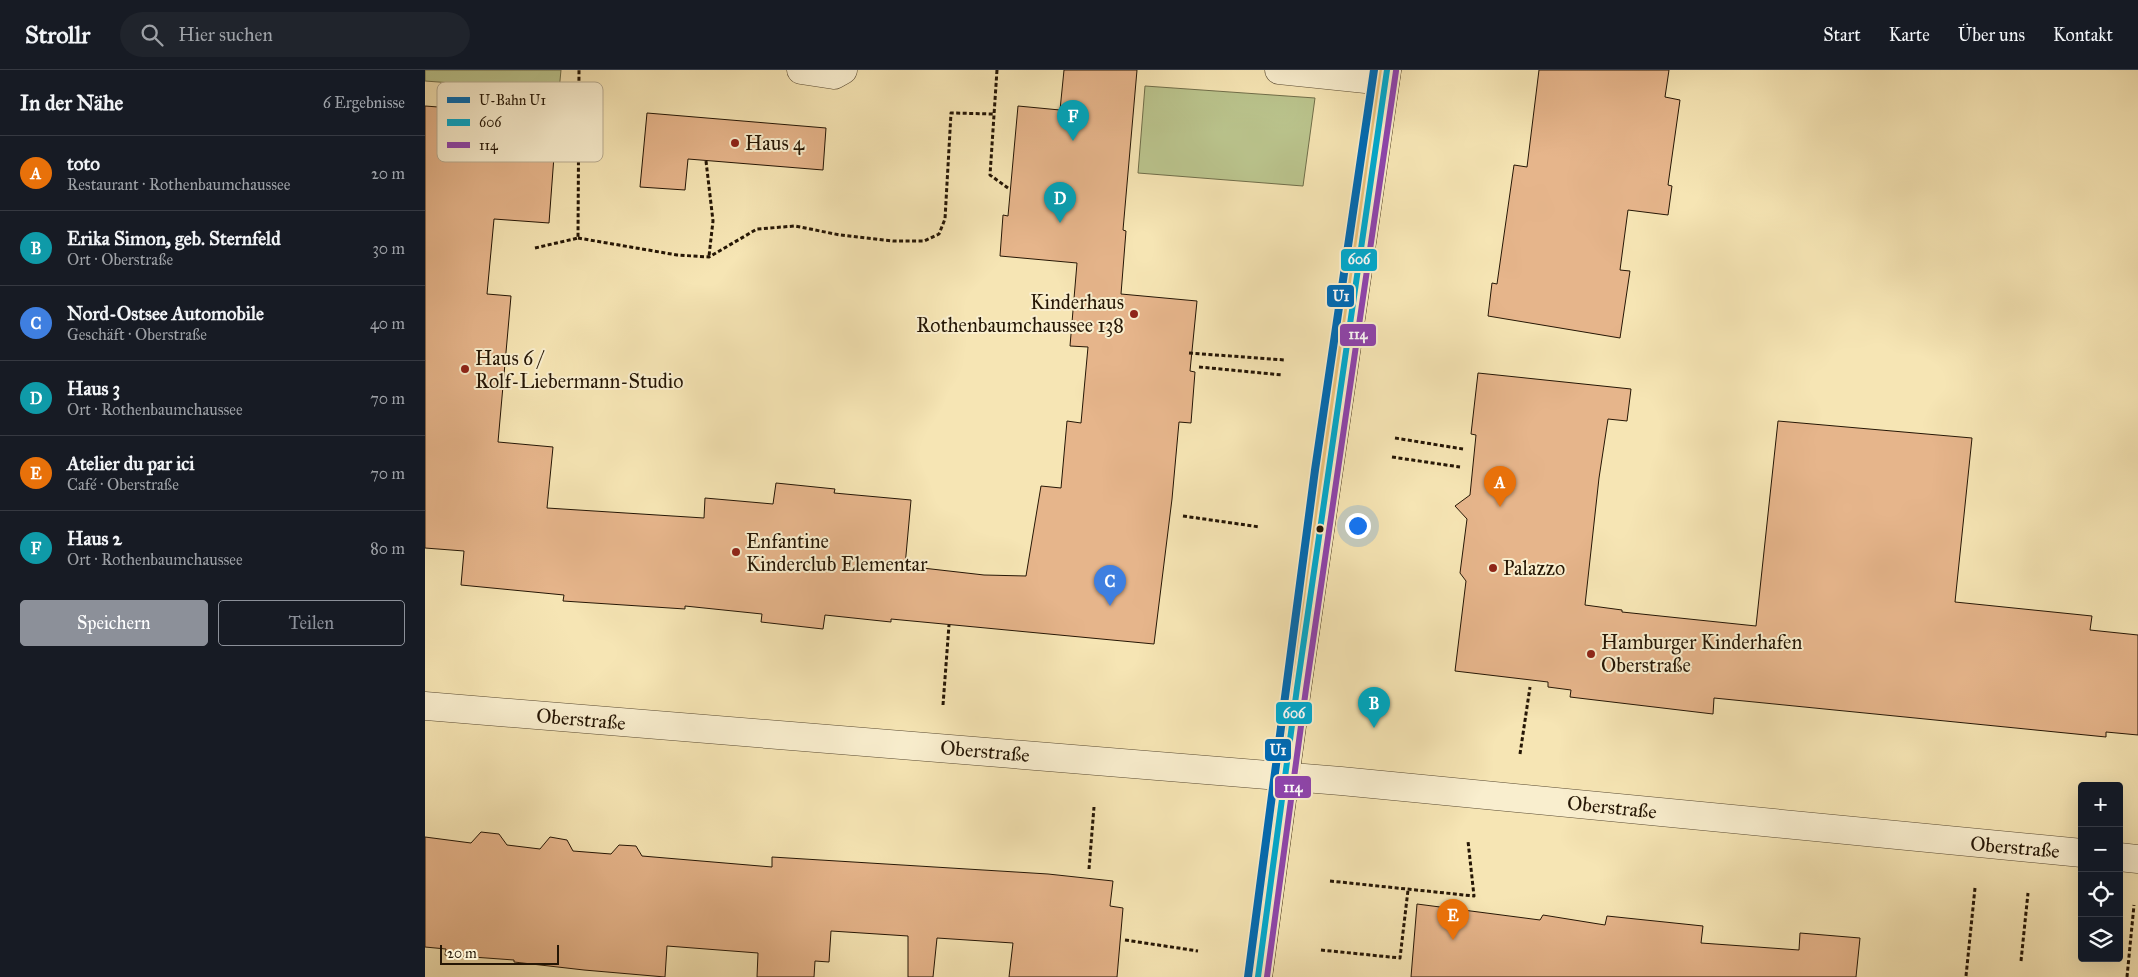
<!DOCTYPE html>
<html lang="de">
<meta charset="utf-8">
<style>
body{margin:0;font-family:"IM FELL Great Primer",serif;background:#20242c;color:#f1f3f6}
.controls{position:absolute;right:15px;bottom:15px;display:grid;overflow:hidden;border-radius:5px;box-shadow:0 5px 20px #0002}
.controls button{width:45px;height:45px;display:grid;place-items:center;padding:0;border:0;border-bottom:1px solid #363941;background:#171b24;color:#f1f3f6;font:25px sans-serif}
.scale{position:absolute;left:15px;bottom:12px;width:119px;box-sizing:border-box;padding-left:5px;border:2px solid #251605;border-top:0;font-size:14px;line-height:18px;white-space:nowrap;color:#251605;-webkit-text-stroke:4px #f9eece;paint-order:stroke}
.you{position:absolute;left:932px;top:455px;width:18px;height:18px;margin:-12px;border:4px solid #fff;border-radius:50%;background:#1a73e8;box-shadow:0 0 0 8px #1a73e833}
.badge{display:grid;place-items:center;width:32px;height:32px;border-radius:50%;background:#8c9099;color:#fff;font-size:16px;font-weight:700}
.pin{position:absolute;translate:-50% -41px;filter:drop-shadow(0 1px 2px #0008)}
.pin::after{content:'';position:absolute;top:26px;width:18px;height:15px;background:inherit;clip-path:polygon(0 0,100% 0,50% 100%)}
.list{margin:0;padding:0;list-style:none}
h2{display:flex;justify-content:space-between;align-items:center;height:65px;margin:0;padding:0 20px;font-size:21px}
h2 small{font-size:16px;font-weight:400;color:#9ea1a6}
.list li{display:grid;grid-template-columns:32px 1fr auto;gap:15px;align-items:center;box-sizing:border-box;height:75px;padding:0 20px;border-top:1px solid #363941}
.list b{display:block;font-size:19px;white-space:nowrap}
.list p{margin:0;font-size:16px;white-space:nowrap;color:#9ea1a6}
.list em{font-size:16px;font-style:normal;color:#9ea1a6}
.actions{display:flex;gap:10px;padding:15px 20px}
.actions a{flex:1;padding:11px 0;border:1px solid #8c9099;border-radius:5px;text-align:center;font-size:18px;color:#8c9099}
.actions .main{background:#8c9099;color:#fff}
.icon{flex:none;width:28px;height:28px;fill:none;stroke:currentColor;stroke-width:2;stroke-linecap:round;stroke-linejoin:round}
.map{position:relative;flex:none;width:1713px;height:907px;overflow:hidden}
header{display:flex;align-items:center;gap:30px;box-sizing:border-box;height:70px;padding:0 25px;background:#171b24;border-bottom:1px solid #363941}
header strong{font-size:24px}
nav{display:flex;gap:28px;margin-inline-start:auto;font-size:18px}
.search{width:350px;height:45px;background:#20242c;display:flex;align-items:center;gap:12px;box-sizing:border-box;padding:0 18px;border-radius:28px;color:#9ea1a6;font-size:19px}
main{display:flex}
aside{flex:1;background:#171b24}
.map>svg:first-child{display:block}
.green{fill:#bbc58e;stroke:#706e4a}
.building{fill:#e6b58b;stroke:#251605}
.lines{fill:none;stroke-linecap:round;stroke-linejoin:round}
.minor-casing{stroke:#594a31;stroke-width:29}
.major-casing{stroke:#251605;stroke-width:29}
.path{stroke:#251605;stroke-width:3;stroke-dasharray:4 2.5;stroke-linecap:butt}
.minor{stroke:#f9eece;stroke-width:28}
.major{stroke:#ebc27a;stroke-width:28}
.bus-1-casing{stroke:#f9eece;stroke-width:10}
.bus-2-casing{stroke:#f9eece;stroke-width:10}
.bus-1{stroke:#00a9ce;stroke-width:6}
.bus-2{stroke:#8e44ad;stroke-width:6}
.metro-1-casing{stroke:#f9eece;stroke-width:11}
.metro-1{stroke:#006ab3;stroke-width:8}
.poi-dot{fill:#8f2418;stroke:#f9eece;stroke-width:2}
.bus-dot{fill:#251605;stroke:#f9eece;stroke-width:2}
.labels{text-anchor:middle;stroke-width:4;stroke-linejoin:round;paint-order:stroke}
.poi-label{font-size:20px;fill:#251605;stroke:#f9eece;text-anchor:start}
.street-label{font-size:20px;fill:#251605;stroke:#f9eece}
.key{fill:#f9eece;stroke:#b9ad92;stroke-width:1}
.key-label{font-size:14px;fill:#251605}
.line-badge{stroke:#f9eece;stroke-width:2}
.badge-label{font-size:14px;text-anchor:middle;font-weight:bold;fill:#fff}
</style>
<header>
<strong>Strollr</strong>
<div class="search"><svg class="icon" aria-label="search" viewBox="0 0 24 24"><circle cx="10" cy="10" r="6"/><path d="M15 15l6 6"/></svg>Hier suchen</div>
<nav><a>Start</a><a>Karte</a><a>Über uns</a><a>Kontakt</a></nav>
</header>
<main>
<aside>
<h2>In der Nähe<small>6 Ergebnisse</small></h2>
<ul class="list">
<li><span class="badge" style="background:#e8710a">A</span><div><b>toto</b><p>Restaurant · Rothenbaumchaussee</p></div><em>20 m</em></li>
<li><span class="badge" style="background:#0f9aa8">B</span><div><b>Erika Simon, geb. Sternfeld</b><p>Ort · Oberstraße</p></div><em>30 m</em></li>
<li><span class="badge" style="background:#3f7fe0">C</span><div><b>Nord-Ostsee Automobile</b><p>Geschäft · Oberstraße</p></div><em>40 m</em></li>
<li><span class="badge" style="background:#0f9aa8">D</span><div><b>Haus 3</b><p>Ort · Rothenbaumchaussee</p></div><em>70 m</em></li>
<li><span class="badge" style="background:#e8710a">E</span><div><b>Atelier du par ici</b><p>Café · Oberstraße</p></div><em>70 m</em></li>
<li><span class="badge" style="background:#0f9aa8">F</span><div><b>Haus 2</b><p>Ort · Rothenbaumchaussee</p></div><em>80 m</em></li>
</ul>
<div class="actions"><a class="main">Speichern</a><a>Teilen</a></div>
</aside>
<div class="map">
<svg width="1713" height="907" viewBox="0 0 1713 907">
<rect width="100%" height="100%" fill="#f6e5b4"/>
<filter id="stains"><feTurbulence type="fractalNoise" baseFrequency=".004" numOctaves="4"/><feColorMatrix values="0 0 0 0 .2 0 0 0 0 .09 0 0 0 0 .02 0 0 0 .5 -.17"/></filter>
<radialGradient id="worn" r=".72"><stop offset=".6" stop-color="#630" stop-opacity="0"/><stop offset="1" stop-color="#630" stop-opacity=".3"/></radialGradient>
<path class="green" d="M0,0H136L134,21L0,11Z
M720,16L890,28L878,116L713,103Z"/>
<path class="building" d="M639,0H712L698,160L701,161L696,224L772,231L765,301L770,302L766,353L754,352L747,429L729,574L466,549V552L400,545L398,559L336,552L337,544L260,536V539L138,531L139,525L36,515L39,481L0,478V36L132,46L124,153L69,149L62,224L86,226L73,372L128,377L122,438L279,448L280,428L348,434L351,413L410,419L409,423L486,430L480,496L559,505L601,506L616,416L636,418L642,351L656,353L663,277L645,276L652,193L575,186L578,145L583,146L593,36L635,40Z
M1114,0H1244L1240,27L1255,30L1243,115L1247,116L1243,145L1203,140L1195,200L1205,201L1195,268L1063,246L1067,213L1072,214L1089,95L1102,97Z
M222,43L401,58L398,100L263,89L260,120L215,117Z
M1053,303L1206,319L1202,351L1183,349L1174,408L1160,535L1197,540V542L1331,556L1353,351L1547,368L1530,532L1667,546L1665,560L1713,565V665L1681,662V667L1289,628L1288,644L1145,627L1146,620L1123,617V612L1030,601L1041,511L1035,503L1042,449L1030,436L1045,425L1051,365L1046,364Z
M56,762L74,764L82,775L115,779L125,767L142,770L148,781L186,784L194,775L211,776L217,786L347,797V787L623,804L688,811L685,836L698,838L692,907H584L588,873L512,868L508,907H483V866L406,861L404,892L390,891L389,907H332L333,883L242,876L240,907L159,900L89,892V890L20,885L21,879L0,877V767L46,773Z
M992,834L1115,850L1118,845L1180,855L1182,846L1278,856L1276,873L1374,880L1375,863L1435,868L1431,907H986Z"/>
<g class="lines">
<defs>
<path id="minor" d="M376,0L409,5L418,0
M854,0L960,11
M0,636L916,711L1657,783
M1694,787L1713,789"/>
<path id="major" d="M833,907L872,618L962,0"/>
</defs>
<use href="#minor" class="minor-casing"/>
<use href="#major" class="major-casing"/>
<path class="path" d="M572,0L565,105L583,118
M281,91L288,151L284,186
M153,168L252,185L284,187L332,159L370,156L415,165L468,171H499L514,164L520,149L526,43L568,44
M110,178L153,168L154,0
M764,283L860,290
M774,297L858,305
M970,368L1038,379
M967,387L1035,397
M758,446L835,457
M518,635L524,555
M1095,684L1105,617
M664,799L669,737
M905,811L1049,826L1043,771
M700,870L773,881
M896,880L975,888L983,820
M1596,891L1603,823
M1541,906L1550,818
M1702,907L1709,835"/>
<use href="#minor" class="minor"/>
<use href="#major" class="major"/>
<defs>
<path id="bus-1" d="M833,907L872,618L962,0"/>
<path id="bus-2" d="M842,907L881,619L971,1"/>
</defs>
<use href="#bus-1" class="bus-1-casing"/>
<use href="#bus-2" class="bus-2-casing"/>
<use href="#bus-1" class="bus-1"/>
<use href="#bus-2" class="bus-2"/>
<defs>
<path id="metro-1" d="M823,907L890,400L949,0"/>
</defs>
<use href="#metro-1" class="metro-1-casing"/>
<use href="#metro-1" class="metro-1"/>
</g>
<g class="poi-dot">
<circle cx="310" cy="73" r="5"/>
<circle cx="709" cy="244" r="5"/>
<circle cx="40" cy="299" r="5"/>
<circle cx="311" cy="482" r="5"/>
<circle cx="1068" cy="498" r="5"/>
<circle cx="1166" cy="584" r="5"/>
</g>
<circle class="bus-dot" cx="895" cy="459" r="4.5"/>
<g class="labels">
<g class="poi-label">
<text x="320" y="80">Haus 4</text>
<text x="699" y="239" text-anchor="end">Kinderhaus<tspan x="699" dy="23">Rothenbaumchaussee 138</tspan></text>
<text x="50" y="295">Haus 6 /<tspan x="50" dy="23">Rolf-Liebermann-Studio</tspan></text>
<text x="321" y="478">Enfantine<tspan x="321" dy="23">Kinderclub Elementar</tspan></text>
<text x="1078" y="505">Palazzo</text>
<text x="1176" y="579">Hamburger Kinderhafen<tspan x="1176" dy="23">Oberstraße</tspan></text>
</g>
<g class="street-label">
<text transform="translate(156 649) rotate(5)" y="7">Oberstraße</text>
<text transform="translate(560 681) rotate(5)" y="7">Oberstraße</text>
<text transform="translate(1187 737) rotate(6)" y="7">Oberstraße</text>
<text transform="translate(1590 777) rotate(5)" y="7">Oberstraße</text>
</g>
</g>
<rect x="12" y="12" width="166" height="80" rx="8" class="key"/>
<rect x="22" y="27" width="23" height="6" fill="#006ab3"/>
<rect x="22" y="49" width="23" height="7" fill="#00a9ce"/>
<rect x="22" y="72" width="23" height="6" fill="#8e44ad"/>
<g class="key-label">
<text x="54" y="35">U-Bahn U1</text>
<text x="54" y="57">606</text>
<text x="54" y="80">114</text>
</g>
<g class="line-badge">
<rect x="915" y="178" width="38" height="24" rx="5" fill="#00a9ce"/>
<rect x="901" y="214" width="29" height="24" rx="5" fill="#006ab3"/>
<rect x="914" y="253" width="38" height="24" rx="5" fill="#8e44ad"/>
<rect x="850" y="631" width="38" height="24" rx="5" fill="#00a9ce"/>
<rect x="839" y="668" width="28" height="24" rx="5" fill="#006ab3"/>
<rect x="849" y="705" width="38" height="24" rx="5" fill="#8e44ad"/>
</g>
<g class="badge-label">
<text x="934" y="194">606</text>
<text x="916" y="231">U1</text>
<text x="933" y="269">114</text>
<text x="869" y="648">606</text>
<text x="853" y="685">U1</text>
<text x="868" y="722">114</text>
</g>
<rect width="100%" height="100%" filter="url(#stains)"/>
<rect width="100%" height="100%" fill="url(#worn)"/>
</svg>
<div class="controls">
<button>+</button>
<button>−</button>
<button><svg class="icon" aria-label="locate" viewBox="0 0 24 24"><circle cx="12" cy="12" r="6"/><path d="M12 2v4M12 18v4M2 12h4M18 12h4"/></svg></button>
<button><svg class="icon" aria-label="layers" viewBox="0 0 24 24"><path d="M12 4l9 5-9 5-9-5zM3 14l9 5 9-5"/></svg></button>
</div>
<div class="scale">20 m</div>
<div class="you"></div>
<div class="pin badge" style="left:1075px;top:437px;background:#e8710a">A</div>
<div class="pin badge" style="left:949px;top:658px;background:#0f9aa8">B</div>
<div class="pin badge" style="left:685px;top:536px;background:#3f7fe0">C</div>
<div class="pin badge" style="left:635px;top:153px;background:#0f9aa8">D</div>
<div class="pin badge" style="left:1028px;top:870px;background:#e8710a">E</div>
<div class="pin badge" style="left:648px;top:71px;background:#0f9aa8">F</div>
</div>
</main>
